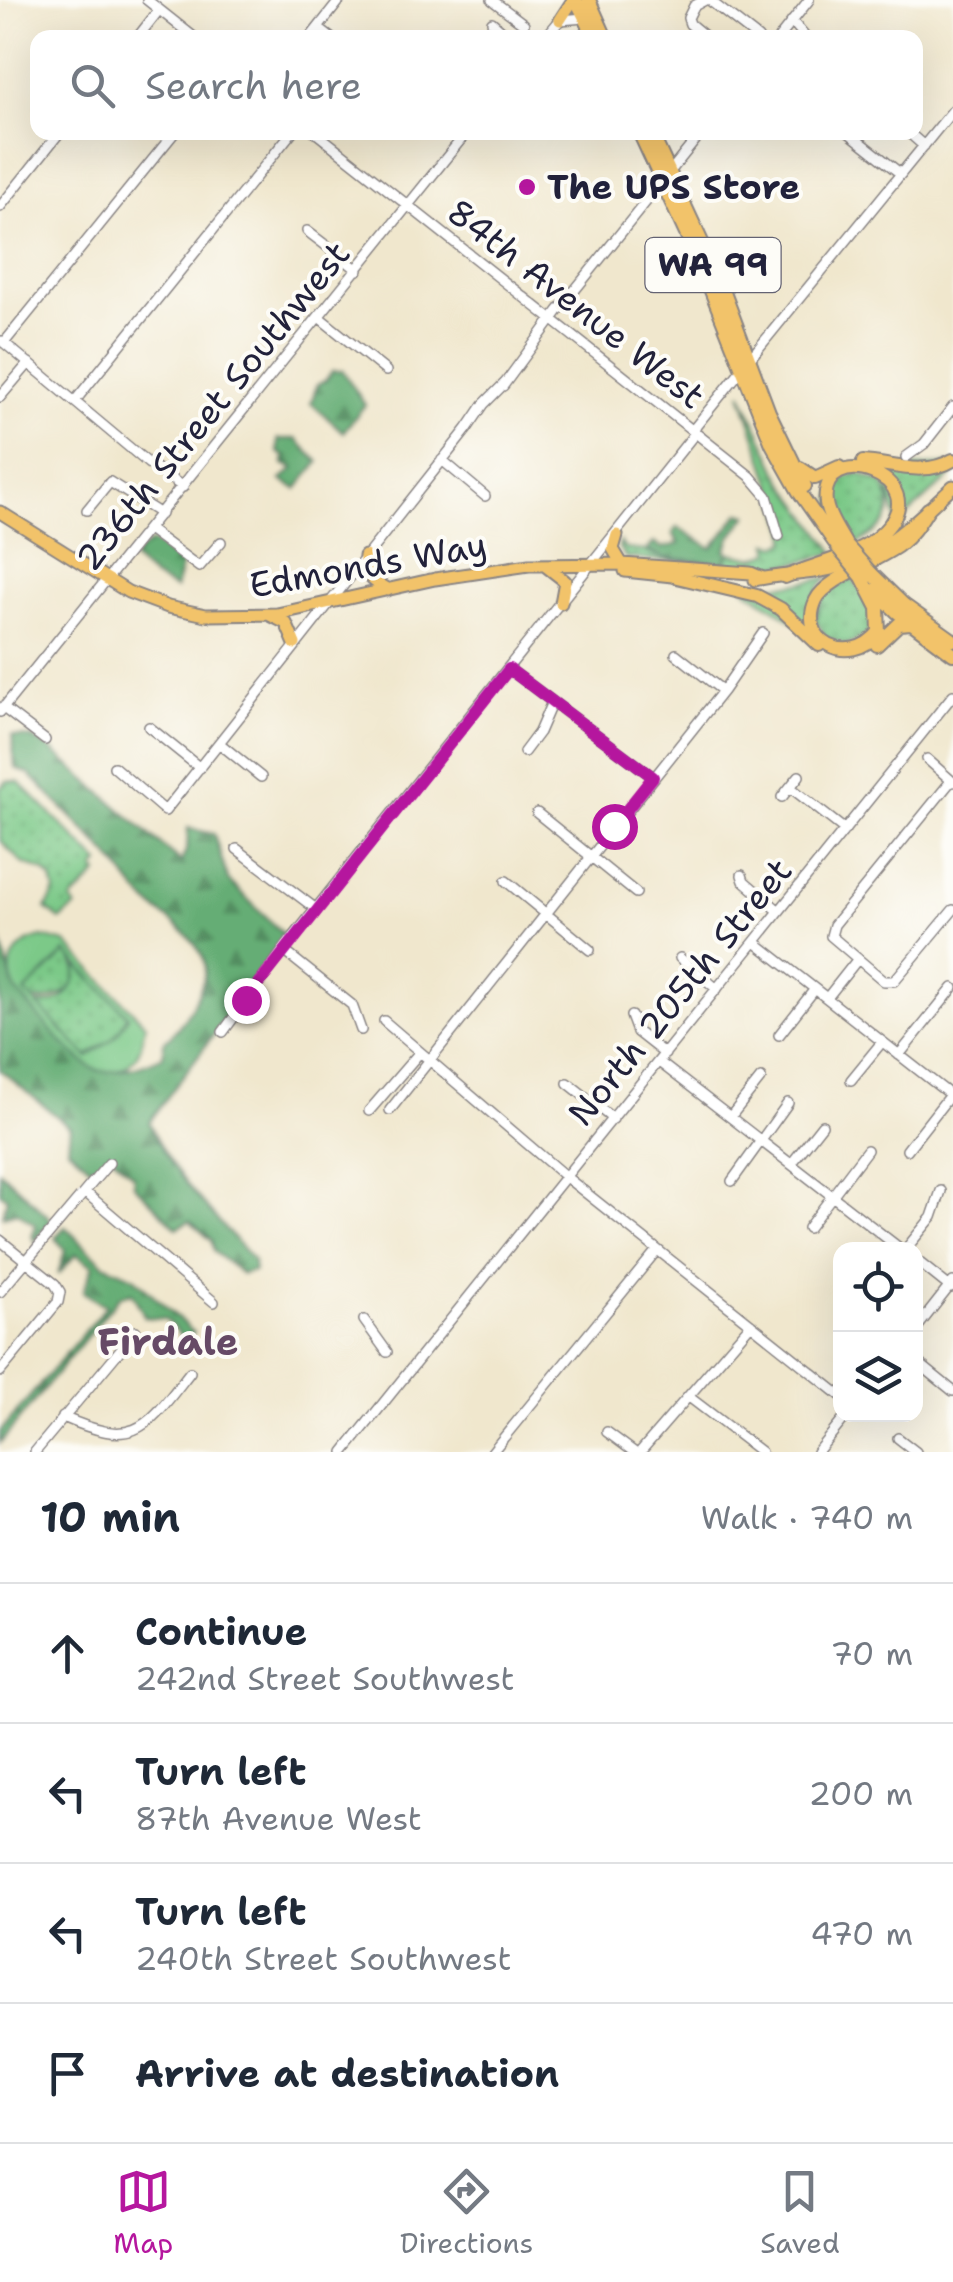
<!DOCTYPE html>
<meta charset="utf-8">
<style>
body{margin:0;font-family:"Shantell Sans",sans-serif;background:#f2f2f3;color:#1f2937}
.controls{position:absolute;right:30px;bottom:30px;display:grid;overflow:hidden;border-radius:20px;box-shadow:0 10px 40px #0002}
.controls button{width:90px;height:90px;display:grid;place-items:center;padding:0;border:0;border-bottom:2px solid #e0e1e3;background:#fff;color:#1f2937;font:50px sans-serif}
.stop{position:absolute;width:30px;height:30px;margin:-22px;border:8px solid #b5179e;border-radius:50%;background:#fff}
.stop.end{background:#b5179e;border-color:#fff;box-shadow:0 2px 10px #0008}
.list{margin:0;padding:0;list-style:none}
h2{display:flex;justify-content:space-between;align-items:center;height:130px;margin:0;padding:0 40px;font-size:42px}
h2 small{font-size:32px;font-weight:400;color:#747a83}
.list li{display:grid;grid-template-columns:65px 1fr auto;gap:30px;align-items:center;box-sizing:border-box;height:140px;padding:0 40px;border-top:2px solid #e0e1e3}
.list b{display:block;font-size:38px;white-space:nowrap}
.list p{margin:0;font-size:32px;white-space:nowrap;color:#747a83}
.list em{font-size:32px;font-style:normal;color:#747a83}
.icon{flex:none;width:55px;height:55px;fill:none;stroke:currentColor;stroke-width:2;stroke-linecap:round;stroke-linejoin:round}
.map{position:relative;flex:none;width:953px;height:1452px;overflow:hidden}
.search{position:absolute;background:#fff;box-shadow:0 10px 40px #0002;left:30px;right:30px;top:30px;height:110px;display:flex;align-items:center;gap:25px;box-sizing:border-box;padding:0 35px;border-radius:20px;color:#747a83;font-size:38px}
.sheet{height:690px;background:#fff}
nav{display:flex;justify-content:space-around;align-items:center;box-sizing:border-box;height:140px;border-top:2px solid #e0e1e3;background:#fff;font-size:28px;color:#747a83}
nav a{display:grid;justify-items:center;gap:5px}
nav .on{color:#b5179e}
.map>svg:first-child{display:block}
.grass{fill:url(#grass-dots);stroke:#4f7662;stroke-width:2.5}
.forest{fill:url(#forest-firs);stroke:#446858;stroke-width:2.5}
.garden{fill:#7cc988;stroke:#4f7662;stroke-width:2.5;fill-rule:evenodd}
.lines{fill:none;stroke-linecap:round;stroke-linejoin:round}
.minor-casing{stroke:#898484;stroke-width:12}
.major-casing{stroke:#898484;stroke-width:15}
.highway-casing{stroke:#898484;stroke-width:16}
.minor{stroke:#fff;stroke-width:9}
.major{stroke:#f2c36a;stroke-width:11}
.highway{stroke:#f2c36a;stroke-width:12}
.highway-bridge-casing{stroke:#898484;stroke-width:16;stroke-linecap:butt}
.highway-bridge{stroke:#f2c36a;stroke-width:12}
.route{stroke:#b5179e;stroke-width:12}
.poi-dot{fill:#b5179e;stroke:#fdfcf7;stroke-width:4}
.labels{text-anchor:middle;stroke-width:8;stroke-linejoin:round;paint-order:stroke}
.shield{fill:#fdfcf7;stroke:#646373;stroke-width:2.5}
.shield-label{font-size:32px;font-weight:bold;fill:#22223b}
.poi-label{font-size:35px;font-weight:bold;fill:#22223b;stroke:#fdfcf7;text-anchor:start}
.street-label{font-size:35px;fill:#22223b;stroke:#fdfcf7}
.neighbourhood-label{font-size:38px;font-weight:bold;fill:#664a66;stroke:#fdfcf7}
</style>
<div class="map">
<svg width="953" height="1452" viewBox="0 0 953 1452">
<defs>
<pattern id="grass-dots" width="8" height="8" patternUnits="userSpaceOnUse" patternTransform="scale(2.5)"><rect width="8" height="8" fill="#7cc988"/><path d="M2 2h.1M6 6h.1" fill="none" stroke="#6bac76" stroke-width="1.8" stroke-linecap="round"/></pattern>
<pattern id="forest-firs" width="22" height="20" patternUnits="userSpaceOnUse" patternTransform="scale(2.5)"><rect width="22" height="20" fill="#65ad74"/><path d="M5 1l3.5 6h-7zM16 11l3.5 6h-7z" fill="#538c60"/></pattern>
</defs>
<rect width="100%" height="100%" fill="#fdfcf7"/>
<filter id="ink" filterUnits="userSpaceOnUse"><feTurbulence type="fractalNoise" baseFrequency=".01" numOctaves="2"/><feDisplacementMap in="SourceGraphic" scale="20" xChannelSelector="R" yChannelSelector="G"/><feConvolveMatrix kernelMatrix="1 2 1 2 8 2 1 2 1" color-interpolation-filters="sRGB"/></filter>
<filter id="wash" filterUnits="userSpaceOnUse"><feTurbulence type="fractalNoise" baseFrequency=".0048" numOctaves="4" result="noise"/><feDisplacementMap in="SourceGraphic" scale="40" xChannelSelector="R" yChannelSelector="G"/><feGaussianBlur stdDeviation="2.25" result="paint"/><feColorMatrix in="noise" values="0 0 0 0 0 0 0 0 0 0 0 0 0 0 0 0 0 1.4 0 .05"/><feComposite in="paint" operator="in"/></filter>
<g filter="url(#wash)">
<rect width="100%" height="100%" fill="#f0e7cd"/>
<path class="grass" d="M741,392L781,478L835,553L787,565L759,567L626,558L619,548L620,542L625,549L645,551L665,558L725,563L730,553L755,558L771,552L769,543L778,546L787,541V531Z
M953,464V474L891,530L896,519L885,473L889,469Z
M858,473L882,483C902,517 881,529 853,546C840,524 822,503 840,479Z
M830,577L819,587L814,635L744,588L794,584Z
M852,578C875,608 892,627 847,645L826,638L816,620L824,594Z
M7,781L19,782L100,863L95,869L98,874L71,901L76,907L60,920L46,909L55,891L52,879L44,871L22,863L0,840V788Z
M66,952C92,978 63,1004 33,1000L24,992Z
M78,965L128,1016L116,1036L87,1057L36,1004C65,1005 74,990 78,965Z"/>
<path class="forest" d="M332,371H343L365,405L343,432L311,403L317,385L326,380Z
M278,439H296L319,462L297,489L281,480L294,469L284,464V456L278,452Z
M740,513L748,515L731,537L726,551L730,553L725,563L665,558L646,551L654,543L662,548L679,544L673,533L677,527L712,548Z
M152,542L182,563L175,589L153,577L133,560L140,550Z
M12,736L32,738L52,750L181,862L187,848L188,828L214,834L228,880L286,937L149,1122C172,1176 215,1216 253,1260L254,1271L242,1274L214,1252L211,1240L190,1221L177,1228L134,1185L133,1175L110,1154L94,1170L68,1148L70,1127L0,1070V937L13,985L95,1070C120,1073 141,1067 163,1056L164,1042C181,1028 210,984 204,961C196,934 164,918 145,900C132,887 123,871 111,858C84,829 56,802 29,774L15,768Z
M0,1171L52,1220L35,1242L32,1236L36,1225L17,1212L3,1216L7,1198L0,1192Z
M65,1227L104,1264L134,1277L194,1333L184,1339L165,1319L145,1317L132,1293L120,1296L0,1443V1432L106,1306L83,1292L93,1266L76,1254L58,1275L65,1250L55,1237Z"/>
<path class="garden" d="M43,937L66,943L146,1025C140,1036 144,1051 132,1061C121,1073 101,1075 88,1065C65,1049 34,1011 15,989C3,964 16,942 43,937ZM66,952L128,1016L116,1036L88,1057L25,992Z"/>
</g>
<g filter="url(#ink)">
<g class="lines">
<defs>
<path id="minor" d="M147,0L195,38
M492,0L524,24
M705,0L694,6L688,18L690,24L707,38
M709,0L758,38
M792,21L806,38
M492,22L510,38
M318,28L331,38
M137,38L159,10
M310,38L340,0
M545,38L560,20L585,18
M779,38L809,0
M315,132L750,476L767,496L779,536
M848,132L901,174
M908,132L924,146
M0,207L60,132
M307,231L358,270
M320,318L386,371
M2,341L148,463L183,487
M4,343L175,132
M749,360L953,110
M503,386L558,311L702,132
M0,397L29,363
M75,401L292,132
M906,457L924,444L953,407
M442,460L485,496
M87,510L110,482L161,514
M148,529L199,567L221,542
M676,654L723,691
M509,669L653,777
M2,707L45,740
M0,712L467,132
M149,727L200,768
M219,743L261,777
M524,752L539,732L552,702
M927,759L953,782
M114,767L165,811L467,429L484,404L505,383
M951,781L834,925L831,936L884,981H894L953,910
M790,787L845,830
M782,797L799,776
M537,813L636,893
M237,849L316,909
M742,875L744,881L779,911
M506,881L590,950
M755,942L953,1097
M283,950L352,1005L361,1030
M680,958L717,989
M827,998L857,960
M631,1016L637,1032L665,1054
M384,1021L566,1177L840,1395
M223,1032L287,945L692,437L696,426L742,369
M779,1035L815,989
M899,1055L953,988
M659,1062L902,1250
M851,1080L882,1042
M568,1083L613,1119
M390,1110L723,691L763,633
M369,1111L420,1052
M731,1116L761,1078
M907,1150L950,1095
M792,1163L822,1125
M732,1181L788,1103
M85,1192L214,1302
M808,1228L867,1150
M0,1240L55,1284L60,1292L58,1302L0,1372
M905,1250L932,1217L941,1191
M916,1260L951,1288
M0,1292L109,1163
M364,1320L387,1352
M916,1329L953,1282
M916,1361L953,1391
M689,1397L761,1452
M63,1417C136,1449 145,1430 190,1372
M607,1432L634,1452
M898,1438L916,1452
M35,1452L136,1331
M344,1452L953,695
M492,1452L657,1250
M640,1452L751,1324
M817,1452L848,1414"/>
<path id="major" d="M560,20L573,0
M0,512L128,592L168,607L206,615L277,614L435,579L529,565L622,564L751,573L763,578
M617,535L613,549L622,564
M365,556C364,576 371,580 388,590
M547,567L565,581L561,603
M625,571L682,577
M755,580C780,574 807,575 832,569C881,556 918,519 953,486
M270,615L286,623L295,644"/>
<path id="highway" d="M576,0L595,38
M589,0L606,38
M639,132L704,273L772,444L799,492L839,549
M651,132L719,279L769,412L805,486
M863,462C893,464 924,477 953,460
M800,468L815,478L839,467
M871,573L904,605L953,640
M677,577L757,596L781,609L819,645
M785,577C816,563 860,556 884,531C938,477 818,438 826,503C828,517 839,532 846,545
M862,577L878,608L879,632C849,669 797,641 816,600C826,579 878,561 899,545C912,535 919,523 928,509
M874,590L897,612L953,654
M877,645L899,624L911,623"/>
</defs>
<use href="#minor" class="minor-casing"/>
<use href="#major" class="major-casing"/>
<use href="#highway" class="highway-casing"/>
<use href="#minor" class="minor"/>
<use href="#major" class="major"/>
<use href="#highway" class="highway"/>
<defs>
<path id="highway-bridge" d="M846,545L871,573
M839,549L862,577"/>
</defs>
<use href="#highway-bridge" class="highway-bridge-casing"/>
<use href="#highway-bridge" class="highway-bridge"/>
</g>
</g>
<g class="lines" filter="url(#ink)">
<path class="route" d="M246,1000L509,669L653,777L614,826"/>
</g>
<circle class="poi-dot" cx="527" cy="187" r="10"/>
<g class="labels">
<rect class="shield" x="645.5" y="238" width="135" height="54" rx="8"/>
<g class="shield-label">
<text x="713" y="276">WA 99</text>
</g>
<g class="poi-label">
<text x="547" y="199">The UPS Store</text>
</g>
<g class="street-label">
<text transform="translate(576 304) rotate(38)" y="12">84th Avenue West</text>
<text transform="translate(213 406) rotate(-51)" y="12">236th Street Southwest</text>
<text transform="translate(368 565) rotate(-10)" y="12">Edmonds Way</text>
<text transform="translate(680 992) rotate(-51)" y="12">North 205th Street</text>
</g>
<g class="neighbourhood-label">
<text x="168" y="1355">Firdale</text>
</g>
</g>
</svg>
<div class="controls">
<button><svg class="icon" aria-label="locate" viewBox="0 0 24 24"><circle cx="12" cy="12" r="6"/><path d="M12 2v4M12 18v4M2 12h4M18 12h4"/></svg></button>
<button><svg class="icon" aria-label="layers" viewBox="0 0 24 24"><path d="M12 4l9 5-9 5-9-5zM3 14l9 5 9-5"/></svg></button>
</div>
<div class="stop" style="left:614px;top:826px"></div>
<div class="stop end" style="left:246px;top:1000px"></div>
<div class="search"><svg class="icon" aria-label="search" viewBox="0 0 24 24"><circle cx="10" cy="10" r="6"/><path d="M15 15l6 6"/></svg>Search here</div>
</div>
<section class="sheet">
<h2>10 min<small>Walk · 740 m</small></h2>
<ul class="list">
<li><svg class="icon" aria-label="ahead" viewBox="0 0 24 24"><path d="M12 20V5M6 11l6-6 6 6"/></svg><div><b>Continue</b><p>242nd Street Southwest</p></div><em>70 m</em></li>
<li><svg class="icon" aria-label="left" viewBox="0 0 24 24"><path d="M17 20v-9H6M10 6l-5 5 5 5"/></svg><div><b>Turn left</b><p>87th Avenue West</p></div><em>200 m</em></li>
<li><svg class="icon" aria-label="left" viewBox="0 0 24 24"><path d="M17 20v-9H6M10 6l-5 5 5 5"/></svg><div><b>Turn left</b><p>240th Street Southwest</p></div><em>470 m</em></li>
<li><svg class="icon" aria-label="arrive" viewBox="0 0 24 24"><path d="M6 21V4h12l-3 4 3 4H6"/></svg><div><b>Arrive at destination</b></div></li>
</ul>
</section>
<nav>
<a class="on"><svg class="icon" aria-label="map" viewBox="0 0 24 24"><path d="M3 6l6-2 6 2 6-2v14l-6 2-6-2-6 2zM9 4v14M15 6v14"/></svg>Map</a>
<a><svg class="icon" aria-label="directions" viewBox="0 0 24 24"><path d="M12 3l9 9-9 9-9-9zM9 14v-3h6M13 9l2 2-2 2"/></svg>Directions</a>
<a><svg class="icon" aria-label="saved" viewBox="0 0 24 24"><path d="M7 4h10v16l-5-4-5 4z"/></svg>Saved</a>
</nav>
